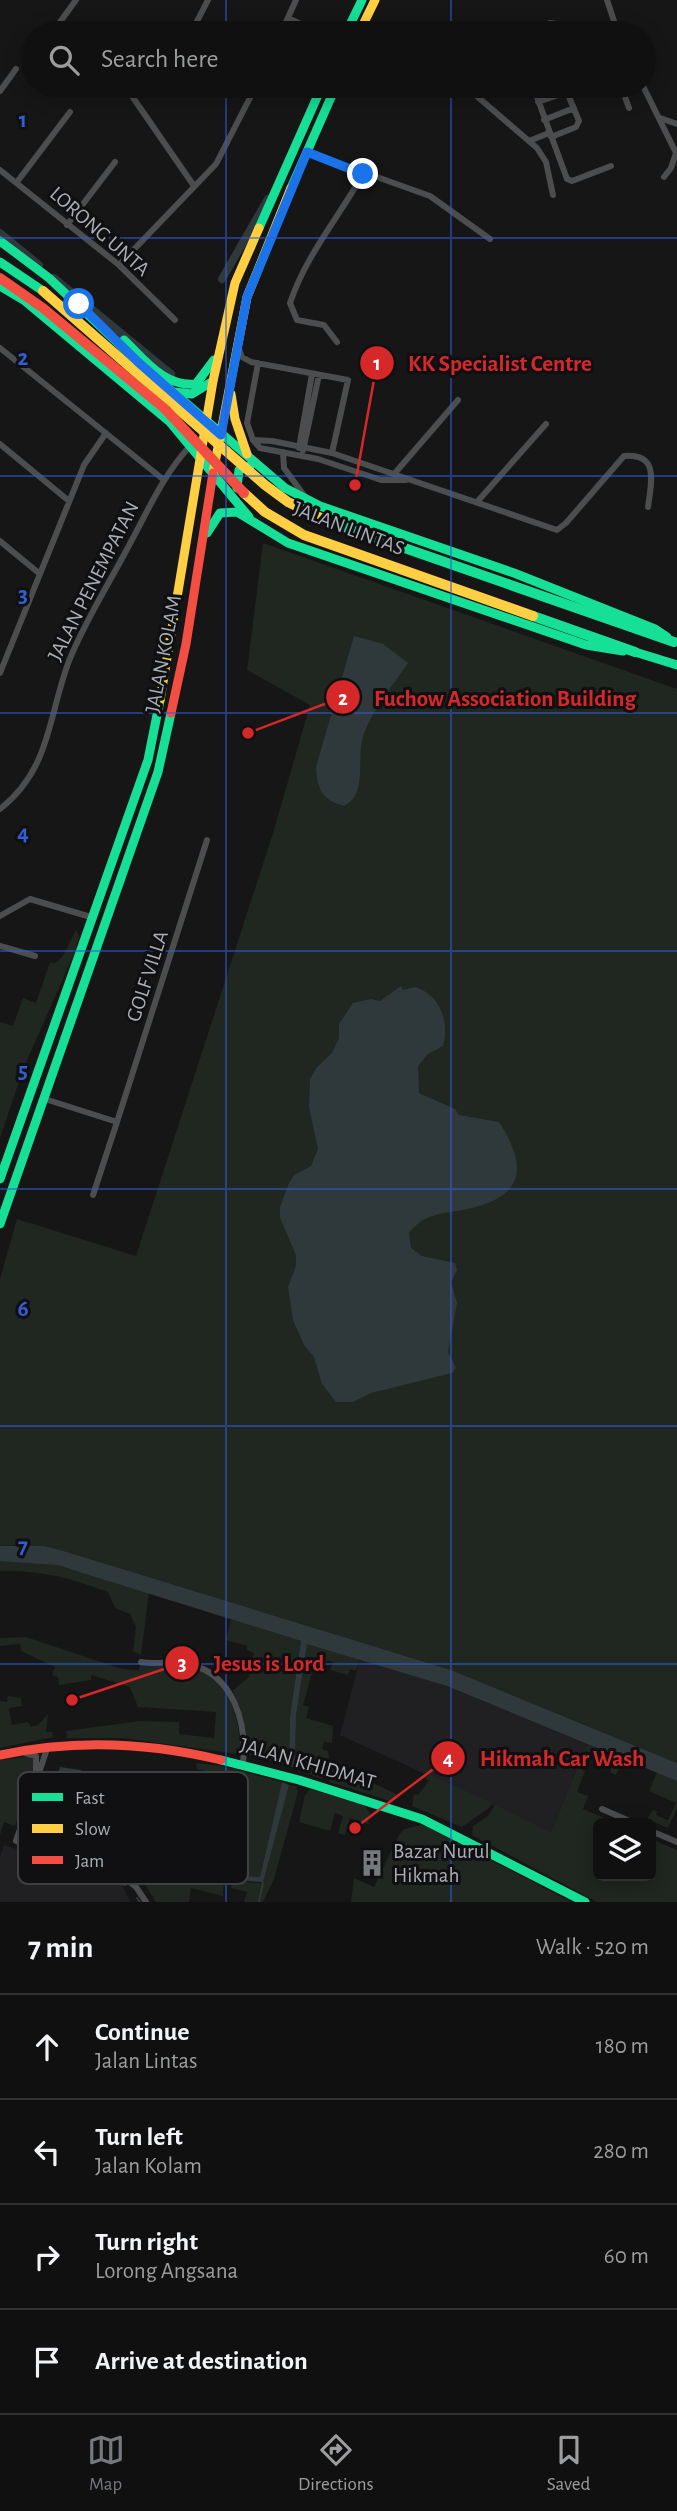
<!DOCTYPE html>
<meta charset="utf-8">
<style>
body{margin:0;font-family:"Alegreya Sans",sans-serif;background:#191919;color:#f1f3f6}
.controls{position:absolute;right:21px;bottom:21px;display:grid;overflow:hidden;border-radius:10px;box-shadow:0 4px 18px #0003}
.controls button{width:63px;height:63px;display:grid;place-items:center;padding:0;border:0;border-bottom:2px solid #303030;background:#101010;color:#f1f3f6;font:35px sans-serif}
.stop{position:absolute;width:21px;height:21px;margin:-16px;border:5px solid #1a73e8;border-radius:50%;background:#fff}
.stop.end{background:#1a73e8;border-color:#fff;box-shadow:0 2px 7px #0008}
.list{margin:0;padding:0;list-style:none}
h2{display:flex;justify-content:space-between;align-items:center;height:91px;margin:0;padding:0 28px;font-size:30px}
h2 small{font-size:23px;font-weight:400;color:#9c9d9f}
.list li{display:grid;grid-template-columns:46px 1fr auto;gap:21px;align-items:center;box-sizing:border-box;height:105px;padding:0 28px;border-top:2px solid #303030}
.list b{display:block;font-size:26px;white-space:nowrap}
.list p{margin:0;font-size:23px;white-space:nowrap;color:#9c9d9f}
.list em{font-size:23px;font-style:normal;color:#9c9d9f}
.icon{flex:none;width:38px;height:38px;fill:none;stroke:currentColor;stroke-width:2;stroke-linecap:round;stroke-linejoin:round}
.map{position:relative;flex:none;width:677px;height:1902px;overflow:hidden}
.search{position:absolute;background:#101010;box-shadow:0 4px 18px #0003;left:21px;right:21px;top:21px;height:77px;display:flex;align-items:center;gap:18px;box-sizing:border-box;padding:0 24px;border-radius:38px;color:#9c9d9f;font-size:26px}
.sheet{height:511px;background:#101010}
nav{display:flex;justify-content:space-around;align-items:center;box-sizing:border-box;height:98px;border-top:2px solid #303030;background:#101010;font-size:19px;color:#9c9d9f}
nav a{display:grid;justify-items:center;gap:4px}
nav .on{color:#76797d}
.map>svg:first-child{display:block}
.built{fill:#202022}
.green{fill:#202620}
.water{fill:#2f393c}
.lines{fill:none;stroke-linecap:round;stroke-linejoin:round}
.stream{stroke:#2f393c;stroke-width:2}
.canal{stroke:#2f393c;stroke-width:8}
.street{stroke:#4b4d4f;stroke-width:6}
.fast{stroke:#16e098;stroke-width:9}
.slow{stroke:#ffcf43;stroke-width:9}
.jam{stroke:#f24e42;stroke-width:9}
.fast-bridge{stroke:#16e098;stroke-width:10}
.slow-bridge{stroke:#ffcf43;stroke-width:10}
.jam-bridge{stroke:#f24e42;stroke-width:10}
.route{stroke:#1a73e8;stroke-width:9}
.grid{fill:none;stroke:#325dd3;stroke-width:2;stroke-opacity:0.55}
.labels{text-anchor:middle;stroke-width:6;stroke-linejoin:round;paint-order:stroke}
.street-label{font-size:21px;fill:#a9afb5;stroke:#101012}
.poi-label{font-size:21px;fill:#a9afb5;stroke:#101012;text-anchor:start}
.key{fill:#101012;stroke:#3e4043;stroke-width:2}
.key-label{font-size:19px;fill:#a9afb5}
.grid-label{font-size:23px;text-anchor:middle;font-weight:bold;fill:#325dd3;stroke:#101012;stroke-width:6;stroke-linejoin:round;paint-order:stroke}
.leader{fill:none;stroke:#d62828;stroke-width:2.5}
.callout-dot{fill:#d62828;stroke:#101012;stroke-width:2.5}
.mark-label{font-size:21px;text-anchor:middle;font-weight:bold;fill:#fff}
.callout-label{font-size:23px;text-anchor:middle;font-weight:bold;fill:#d62828;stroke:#101012;stroke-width:6;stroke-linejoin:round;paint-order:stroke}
</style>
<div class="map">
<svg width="677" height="1902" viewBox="0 0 677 1902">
<rect width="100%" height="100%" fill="#161616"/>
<path class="built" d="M360,1659L447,1686L587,1744L551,1832L340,1735Z
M4,1845L122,1885L130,1902H0V1857Z"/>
<path class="green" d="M263,543L677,689V1763L451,1670L67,1552L25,1545L0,1546V1279L17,1219L136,1256L273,833L310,705L247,670Z
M76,930L79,936L74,954L24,1067L0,1138V1022L13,1026L23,998L36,1003L50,962L55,963L63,956Z
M21,1560L57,1565L149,1593L141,1655L133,1651L136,1627L130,1614L115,1608L108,1592C71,1578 40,1570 0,1571V1561Z
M231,1619L301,1641L290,1716L289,1766L247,1754L243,1720L233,1690L248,1678L254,1653L247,1650V1646L226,1640Z
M26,1637L122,1669L139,1670L140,1665C155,1667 175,1663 189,1667C232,1680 237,1713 242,1752L238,1754L122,1738H67L66,1731L140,1721L179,1722V1734L214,1738L216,1712L138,1707L130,1687L91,1675V1680L59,1685L58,1677L52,1675L55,1667L21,1651L20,1644L0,1646V1638Z
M307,1643L360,1659L356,1671L350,1669L348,1675L330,1670L333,1662L327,1660L324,1668L314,1666L303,1705L309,1707L306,1718L333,1726L332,1743L324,1742L322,1749L328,1751L329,1759L322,1779L295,1769L296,1716Z
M8,1696L21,1698L22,1706L9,1708L12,1725L28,1722L31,1727L38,1725L48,1714L46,1732H52L53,1737L0,1748V1701L7,1702Z
M587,1744L623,1759L616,1775L611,1773L610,1763L586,1751L579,1768L585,1771L577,1792L588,1796L583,1809L617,1823H598V1876H651V1859L655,1848L651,1846V1839L677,1850V1902H597L472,1835L473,1826L488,1816L495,1805L551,1832Z
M34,1756V1769L15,1826L4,1822L0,1835V1760Z
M196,1763L222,1766L282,1782L260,1877L139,1871L142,1817L175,1819V1829L207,1831L209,1772L197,1769Z
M338,1766L398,1795V1797L390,1801L329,1782L331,1769Z
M657,1772L677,1781V1808L668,1828L647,1819L653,1810L657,1811L656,1815L668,1820L676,1803L649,1791Z
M427,1773L492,1803L490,1807L462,1827L412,1806L414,1794L418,1795L429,1781L424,1777Z
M289,1785L296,1786L298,1792L274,1879L263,1902H244L247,1892L231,1888L233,1881L260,1883Z
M310,1789L365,1806L370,1813L368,1824L350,1818L345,1835L338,1833L343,1816L335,1813L330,1831L299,1822L298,1827L305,1795Z
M422,1825L428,1827L571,1902H351L354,1878L374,1887L399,1835L404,1829Z
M140,1876L224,1880L223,1896L191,1888L189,1902H156Z"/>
<path class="water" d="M354,636L383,644L408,663C392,687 369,713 362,741C357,761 367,795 344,806C322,800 317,789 316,767Z
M401,986L403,990L415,987C440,994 450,1023 443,1046L428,1054L418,1066L419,1093L455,1109L459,1115L499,1122C528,1167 525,1196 468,1209C444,1214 425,1212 409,1233L411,1248L422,1256L455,1263L457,1270L451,1282L457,1303L448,1352L456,1368L452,1373L371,1393L353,1402H336L322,1384L314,1357L304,1345L293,1320L288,1287L296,1266V1255L280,1218V1207L289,1183L294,1175L311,1166L318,1149L309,1107L310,1079L317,1067L332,1053L339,1038V1024L353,1003L371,999L380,1001Z
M0,1546H44L67,1552L451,1670L677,1763V1781L447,1686L307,1644L296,1716L295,1768L289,1766L290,1716L301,1641L57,1565L0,1561Z
M60,1767L81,1770C76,1789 90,1818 79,1837L43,1824Z
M282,1782L289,1785L263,1882L133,1874L24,1836L26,1830L133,1870L260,1877Z"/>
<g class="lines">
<path class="stream" d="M25,1850L125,1885
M137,1898L140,1902
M259,1902L263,1883"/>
<path class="canal" d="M0,233L39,265
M54,278L171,374
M222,279L268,199"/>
<path class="street" d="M607,0L618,33
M288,18L319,33
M365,21L374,33
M52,33L76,0
M191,33L208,0
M281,33L296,0
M527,33L550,23L557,24L560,33
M125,86L194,186
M465,86L537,148L546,162L553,195
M533,86L567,179L572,181L611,166
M621,86L629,108
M643,86L676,153L671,168L664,177
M0,91L16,69
M538,102L567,92L579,121L576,127L551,137
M660,118L677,124
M544,120L574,108
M529,141L549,133
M307,152L430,196L490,239
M0,170L119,265L175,320
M17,182L70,112
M67,225L115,162
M119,265L216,164L256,86
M337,342L324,325L297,320L290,303C306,255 339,217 363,174
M238,347L242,357L251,362L348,380L332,453
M0,348L164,480
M258,363L247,423L253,440L260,448L318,459L381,480H406
M253,440L272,441L332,453L557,530L566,523L624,456C660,453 651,483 648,507
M0,444L69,501
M299,448L312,374
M303,451L319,375
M283,452L284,468L306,498
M395,473L458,400
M477,502L546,424
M0,541L40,574
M0,673L84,465L106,433
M0,809C51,769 48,716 69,661C84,623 107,587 126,551C146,515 162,476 190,446
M0,916L30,899L94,918
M0,946L35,956
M45,1099L117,1122L207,840
M93,1195L117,1122
M141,1662C156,1665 174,1660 189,1664C234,1675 247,1723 243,1763
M48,1746L16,1841L126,1879L136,1887L146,1902
M25,1753L36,1756V1774
M602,1809L634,1823
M651,1831L677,1842"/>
<path class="fast" d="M346,33L362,0
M291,188L336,86
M259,228L322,86
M0,241L49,278L138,362L285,488L320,506L514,573L655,629L667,637
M0,262L43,291
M0,286L25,301L170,422L249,517
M124,340C145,360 164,387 196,384L214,360
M174,392L192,394L213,381
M237,488L239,470L250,466
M207,533L220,513L237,512L288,543L586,645L623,651
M635,652L677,665
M0,1179L148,760L160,700
M0,1224L158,772L171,713
M221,1760L299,1780L422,1819L585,1902"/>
<path class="slow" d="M359,33L375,0
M231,394L235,419L247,454
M213,473L247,297L291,188
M160,700L213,381L235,283L259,228"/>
<path class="jam" d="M171,713L186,644L213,473
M0,1755C74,1739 147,1742 221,1760"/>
<path class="fast-bridge" d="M327,521L674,642
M533,616L635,652"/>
<path class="slow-bridge" d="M43,291L265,485L288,502L327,521
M244,493L265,512L304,535L533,616"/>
<path class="jam-bridge" d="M0,278L43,308L165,409L244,493"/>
</g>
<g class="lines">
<path class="route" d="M79,304L138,362L221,435L247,297L307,152L363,174"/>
</g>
<path class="grid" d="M226,0V33M451,0V33M226,86V1902M451,86V1902M0,238H677M0,476H677M0,713H677M0,951H677M0,1189H677M0,1426H677M0,1664H677"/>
<defs>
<symbol id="building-bare" viewBox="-9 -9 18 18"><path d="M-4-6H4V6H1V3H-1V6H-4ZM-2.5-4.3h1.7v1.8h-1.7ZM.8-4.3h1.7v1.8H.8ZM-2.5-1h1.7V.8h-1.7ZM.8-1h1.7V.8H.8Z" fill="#76797d" stroke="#101012" stroke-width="2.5" paint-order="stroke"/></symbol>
</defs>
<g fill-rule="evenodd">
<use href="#building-bare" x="353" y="1844" width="38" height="38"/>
</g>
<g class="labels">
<g class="street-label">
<text transform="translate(100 231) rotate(41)" y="7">LORONG UNTA</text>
<text transform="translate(349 528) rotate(21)" y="7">JALAN LINTAS</text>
<text transform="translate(93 581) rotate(-63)" y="7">JALAN PENEMPATAN</text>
<text transform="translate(163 654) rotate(-79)" y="7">JALAN KOLAM</text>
<text transform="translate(147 976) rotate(-72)" y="7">GOLF VILLA</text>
<text transform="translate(308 1763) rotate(16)" y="7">JALAN KHIDMAT</text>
</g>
<g class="poi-label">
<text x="393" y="1858">Bazar Nurul<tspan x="393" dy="24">Hikmah</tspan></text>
</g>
</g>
<rect x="18" y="1772" width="230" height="112" rx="10" class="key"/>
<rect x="32" y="1793" width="31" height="8" fill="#16e098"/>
<rect x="32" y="1824" width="31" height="9" fill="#ffcf43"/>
<rect x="32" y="1856" width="31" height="8" fill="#f24e42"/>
<g class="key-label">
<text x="75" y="1804">Fast</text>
<text x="75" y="1835">Slow</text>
<text x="75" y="1867">Jam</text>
</g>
<g class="grid-label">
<text x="23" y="127">1</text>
<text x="23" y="365">2</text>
<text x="23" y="602">3</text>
<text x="23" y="840">4</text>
<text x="23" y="1078">5</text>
<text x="23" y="1316">6</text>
<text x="23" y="1553">7</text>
</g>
<path class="leader" d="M355 485L377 363M248 733L343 697M72 1700L182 1663M355 1828L448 1758"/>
<g class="callout-dot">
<circle cx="355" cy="485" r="7"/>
<circle cx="248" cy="733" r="7"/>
<circle cx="72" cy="1700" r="7"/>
<circle cx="355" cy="1828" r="7"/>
<circle cx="377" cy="363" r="18"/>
<circle cx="343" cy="697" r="18"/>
<circle cx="182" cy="1663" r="18"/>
<circle cx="448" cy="1758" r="18"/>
</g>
<g class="mark-label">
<text x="377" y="370">1</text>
<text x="343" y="705">2</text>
<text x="182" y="1670">3</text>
<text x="448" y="1765">4</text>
</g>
<g class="callout-label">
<text x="500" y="371">KK Specialist Centre</text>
<text x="505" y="706">Fuchow Association Building</text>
<text x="269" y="1671">Jesus is Lord</text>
<text x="562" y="1766">Hikmah Car Wash</text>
</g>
</svg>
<div class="controls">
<button><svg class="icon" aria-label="layers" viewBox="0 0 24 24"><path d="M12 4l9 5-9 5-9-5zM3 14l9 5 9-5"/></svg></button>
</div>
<div class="stop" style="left:79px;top:304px"></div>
<div class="stop end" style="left:363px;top:174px"></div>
<div class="search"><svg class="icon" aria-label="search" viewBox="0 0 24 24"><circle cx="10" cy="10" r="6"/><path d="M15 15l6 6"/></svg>Search here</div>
</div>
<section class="sheet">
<h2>7 min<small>Walk · 520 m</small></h2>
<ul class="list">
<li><svg class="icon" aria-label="ahead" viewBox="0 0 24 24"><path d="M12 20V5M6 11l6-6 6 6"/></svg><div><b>Continue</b><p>Jalan Lintas</p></div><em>180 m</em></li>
<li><svg class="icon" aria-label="left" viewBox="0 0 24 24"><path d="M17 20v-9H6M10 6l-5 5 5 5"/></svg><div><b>Turn left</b><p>Jalan Kolam</p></div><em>280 m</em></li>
<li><svg class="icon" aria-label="right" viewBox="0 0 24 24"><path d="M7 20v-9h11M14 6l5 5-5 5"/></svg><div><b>Turn right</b><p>Lorong Angsana</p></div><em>60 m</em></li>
<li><svg class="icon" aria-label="arrive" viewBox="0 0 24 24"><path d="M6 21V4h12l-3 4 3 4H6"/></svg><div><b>Arrive at destination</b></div></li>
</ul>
</section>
<nav>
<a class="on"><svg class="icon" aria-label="map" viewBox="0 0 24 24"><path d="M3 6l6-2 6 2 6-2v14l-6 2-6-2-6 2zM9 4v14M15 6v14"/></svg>Map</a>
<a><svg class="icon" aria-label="directions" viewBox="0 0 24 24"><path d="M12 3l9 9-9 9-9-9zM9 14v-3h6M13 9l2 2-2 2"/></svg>Directions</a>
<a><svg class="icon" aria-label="saved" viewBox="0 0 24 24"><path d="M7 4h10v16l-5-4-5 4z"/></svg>Saved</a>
</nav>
